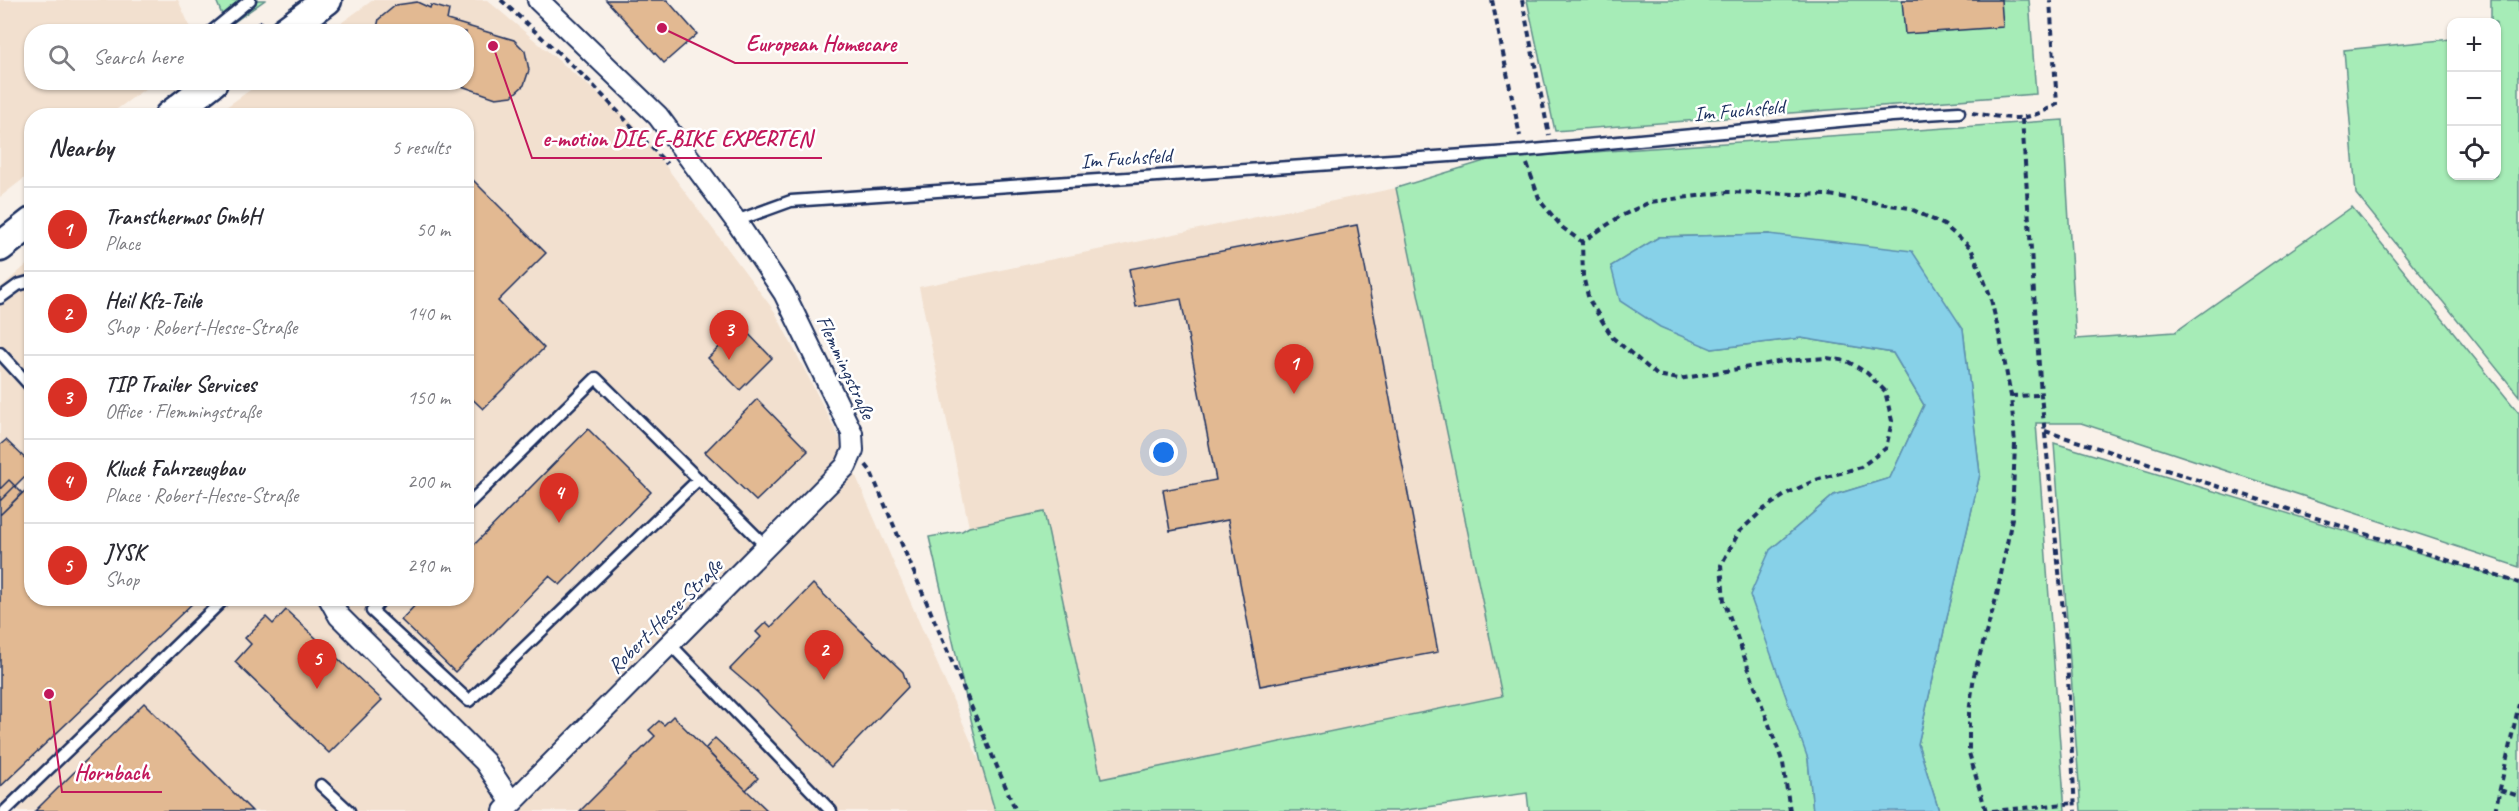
<!DOCTYPE html>
<meta charset="utf-8">
<style>
body{margin:0;font-family:Caveat,sans-serif;background:#f2f2f3;color:#2b2b33}
.controls{position:absolute;right:18px;top:18px;display:grid;overflow:hidden;border-radius:12px;box-shadow:0 2px 4px #0004}
.controls button{width:54px;height:54px;display:grid;place-items:center;padding:0;border:0;border-bottom:2px solid #e1e1e2;background:#fff;color:#2b2b33;font:30px sans-serif}
.you{position:absolute;left:1164px;top:453px;width:21px;height:21px;margin:-15px;border:4px solid #fff;border-radius:50%;background:#1a73e8;box-shadow:0 0 0 9px #1a73e833}
.badge{display:grid;place-items:center;width:39px;height:39px;border-radius:50%;background:#d93025;color:#fff;font-size:20px;font-weight:700}
.pin{position:absolute;translate:-50% -50px;filter:drop-shadow(0 2px 3px #0008)}
.pin::after{content:'';position:absolute;top:32px;width:21px;height:18px;background:inherit;clip-path:polygon(0 0,100% 0,50% 100%)}
.list{margin:0;padding:0;list-style:none}
h2{display:flex;justify-content:space-between;align-items:center;height:78px;margin:0;padding:0 24px;font-size:26px}
h2 small{font-size:20px;font-weight:400;color:#7c7c81}
.list li{display:grid;grid-template-columns:39px 1fr auto;gap:18px;align-items:center;box-sizing:border-box;height:84px;padding:0 24px;border-top:2px solid #e1e1e2}
.list b{display:block;font-size:22px;white-space:nowrap}
.list p{margin:0;font-size:20px;white-space:nowrap;color:#7c7c81}
.list em{font-size:20px;font-style:normal;color:#7c7c81}
.icon{flex:none;width:33px;height:33px;fill:none;stroke:currentColor;stroke-width:2;stroke-linecap:round;stroke-linejoin:round}
.map{position:relative;flex:none;width:2519px;height:811px;overflow:hidden}
.search{position:absolute;background:#fff;box-shadow:0 2px 4px #0004;left:24px;top:24px;width:450px;height:66px;display:flex;align-items:center;gap:15px;box-sizing:border-box;padding:0 21px;border-radius:24px;color:#7c7c81;font-size:22px}
.panel{position:absolute;background:#fff;box-shadow:0 2px 4px #0004;left:24px;top:108px;width:450px;height:498px;border-radius:24px}
.map>svg:first-child{display:block}
.built{fill:#f2e0cf}
.green{fill:#a6ecb7;stroke:#608e8a;stroke-width:1.5}
.water{fill:#87d1e8;stroke:#5c90b1;stroke-width:1.5}
.building{fill:#e2b992;stroke:#1b2f5e;stroke-width:1.5}
.lines{fill:none;stroke-linecap:round;stroke-linejoin:round}
.lane-casing{stroke:#1b2f5e;stroke-width:15}
.street-casing{stroke:#1b2f5e;stroke-width:24}
.secondary-casing{stroke:#1b2f5e;stroke-width:33}
.path{stroke:#1b2f5e;stroke-width:4;stroke-dasharray:6 4.5;stroke-linecap:butt}
.lane{stroke:#fff;stroke-width:10}
.street{stroke:#fff;stroke-width:20}
.secondary{stroke:#fff;stroke-width:28}
.labels{text-anchor:middle;stroke-width:5;stroke-linejoin:round;paint-order:stroke}
.street-label{font-size:21px;fill:#1b2f5e;stroke:#fff}
.leader{fill:none;stroke:#c2185b;stroke-width:2}
.callout-dot{fill:#c2185b;stroke:#fff;stroke-width:2}
.callout-label{font-size:22px;text-anchor:middle;font-weight:bold;fill:#c2185b;stroke:#fff;stroke-width:5;stroke-linejoin:round;paint-order:stroke}
</style>
<div class="map">
<svg width="2519" height="811" viewBox="0 0 2519 811">
<rect width="100%" height="100%" fill="#f9f1e9"/>
<filter id="ink" filterUnits="userSpaceOnUse"><feTurbulence type="fractalNoise" baseFrequency=".0167" numOctaves="2"/><feDisplacementMap in="SourceGraphic" scale="12" xChannelSelector="R" yChannelSelector="G"/><feConvolveMatrix kernelMatrix="1 2 1 2 8 2 1 2 1" color-interpolation-filters="sRGB"/></filter>
<g filter="url(#ink)">
<path class="built" d="M0,0H178L192,31L32,32V82L153,83L109,115L32,116L31,173L0,197Z
M373,0H487L635,125L775,312L839,437L982,767L995,811H0V288L31,261L32,598H466V116L215,115L260,83L466,82V32L330,31Z
M1396,188L1502,696L1100,779L1044,512L969,527L919,287Z"/>
<path class="green" d="M216,0H265L227,27Z
M1527,0H2029L2036,94L1555,131Z
M2491,0H2519V396L2356,194L2344,50L2451,39L2452,176H2496V22H2491Z
M2063,120L2076,339L2175,332L2352,207L2519,413V567L2081,423H2036L2065,811H1939L1918,744L1980,474L1963,329L1769,234L1659,237L1611,266L1712,349L1801,338L1893,353L1924,405L1890,478L1834,495L1770,550L1808,759L1813,811H1529L1527,793L1399,811H995L982,767L929,537L962,531L969,527L1044,512L1101,779L1502,696L1396,188L1491,159Z
M2054,443L2519,583V811H2081Z"/>
<path class="water" d="M1769,234L1912,251L1963,329L1980,474L1918,744L1939,811H1813L1808,759L1750,595L1770,550L1834,495L1890,478L1924,405L1893,353L1801,338L1712,349L1660,327L1620,301L1611,266L1659,237Z"/>
<path class="building" d="M606,0H667L697,34L664,63Z
M1902,0H2001L2003,27L1905,34Z
M417,2L430,8L431,5L449,10L447,20L514,40L525,51L529,70L524,85L512,96L496,98L450,82H466V32H376L379,19L396,5Z
M466,173L546,253L498,301L544,348L483,409L466,393Z
M1357,225L1438,652L1260,686L1228,520L1170,531L1163,490L1216,480L1181,299L1136,307L1129,269Z
M741,326L772,358L740,390L708,358Z
M757,399L808,451L756,501L705,452Z
M588,429L651,492L560,585L549,576L455,672L401,620L422,598H466V553Z
M6,440L32,465V469L0,501V445Z
M9,480L22,493L0,515V489Z
M32,484V598L196,600L0,787V515Z
M813,584L903,672L908,687L831,767L758,693L730,669L761,637L756,632L766,622L771,627Z
M286,610L382,700L329,753L235,662L251,644L245,638L266,617L273,624Z
M144,703L252,811H35Z
M673,716L746,790L768,811H580L655,736L649,730L659,721L664,725Z
M715,738L758,778L746,790L705,749Z"/>
<g class="lines">
<defs>
<path id="lane" d="M211,32L250,0
M736,221L791,201L1523,151L1892,116L1959,112
M0,298L18,285L32,281
M0,353L32,388
M466,506L596,378L767,547
M382,598L372,611L469,701L699,479
M670,644L831,811
M321,785L349,811
M5,811L225,598"/>
<path id="street" d="M329,598L339,616L485,762L512,803
M504,811L846,466L853,450L852,433L784,293L736,221L658,116L538,0"/>
<path id="secondary" d="M284,32L327,0
M169,116L213,82
M0,247L32,222"/>
</defs>
<use href="#lane" class="lane-casing"/>
<use href="#street" class="street-casing"/>
<use href="#secondary" class="secondary-casing"/>
<path class="path" d="M501,0L589,81L667,164
M1492,0L1520,136
M1522,0L1549,135
M249,32L262,21
M1972,113C2009,118 2024,124 2057,104L2050,0
M2022,119L2041,395L2066,640L2075,811
M1527,164L1540,201L1563,228L1582,242
M2011,396L2041,395
M2045,431L2519,583
M866,465L870,470L1016,811
M2500,790L2519,796
M1790,811L1783,763L1724,601L1721,565L1739,532L1764,509L1788,493L1816,480L1861,467L1886,448L1892,421L1885,391L1867,373L1847,361L1827,358L1784,361L1679,379L1657,375L1613,338L1589,300L1583,276L1582,242L1619,217L1650,202L1728,192L1829,195L1909,208L1944,225L1971,248L1990,295L2000,338L2011,396L2015,444L2012,518L1997,595L1974,675L1969,713V753L1986,811
M1992,811L2075,803
M2495,811L2519,704"/>
<use href="#lane" class="lane"/>
<use href="#street" class="street"/>
<use href="#secondary" class="secondary"/>
</g>
</g>
<g class="labels">
<g class="street-label">
<text transform="translate(1739 110) rotate(-5)" y="7">Im Fuchsfeld</text>
<text transform="translate(1126 158) rotate(-4)" y="7">Im Fuchsfeld</text>
<text transform="translate(846 367) rotate(65)" y="7">Flemmingstraße</text>
<text transform="translate(665 616) rotate(-45)" y="7">Robert-Hesse-Straße</text>
</g>
</g>
<path class="leader" d="M662 28L735 63H908M493 46L532 158H822M49 694L62 792H162"/>
<g class="callout-dot">
<circle cx="662" cy="28" r="6"/>
<circle cx="493" cy="46" r="6"/>
<circle cx="49" cy="694" r="6"/>
</g>
<g class="callout-label">
<text x="821" y="51">European Homecare</text>
<text x="677" y="146">e-motion DIE E-BIKE EXPERTEN</text>
<text x="112" y="780">Hornbach</text>
</g>
</svg>
<div class="controls">
<button>+</button>
<button>−</button>
<button><svg class="icon" aria-label="locate" viewBox="0 0 24 24"><circle cx="12" cy="12" r="6"/><path d="M12 2v4M12 18v4M2 12h4M18 12h4"/></svg></button>
</div>
<div class="you"></div>
<div class="pin badge" style="left:1294px;top:394px">1</div>
<div class="pin badge" style="left:824px;top:680px">2</div>
<div class="pin badge" style="left:729px;top:360px">3</div>
<div class="pin badge" style="left:559px;top:523px">4</div>
<div class="pin badge" style="left:317px;top:689px">5</div>
<div class="search"><svg class="icon" aria-label="search" viewBox="0 0 24 24"><circle cx="10" cy="10" r="6"/><path d="M15 15l6 6"/></svg>Search here</div>
<section class="panel">
<h2>Nearby<small>5 results</small></h2>
<ul class="list">
<li><span class="badge">1</span><div><b>Transthermos GmbH</b><p>Place</p></div><em>50 m</em></li>
<li><span class="badge">2</span><div><b>Heil Kfz-Teile</b><p>Shop · Robert-Hesse-Straße</p></div><em>140 m</em></li>
<li><span class="badge">3</span><div><b>TIP Trailer Services</b><p>Office · Flemmingstraße</p></div><em>150 m</em></li>
<li><span class="badge">4</span><div><b>Kluck Fahrzeugbau</b><p>Place · Robert-Hesse-Straße</p></div><em>200 m</em></li>
<li><span class="badge">5</span><div><b>JYSK</b><p>Shop</p></div><em>290 m</em></li>
</ul>
</section>
</div>
